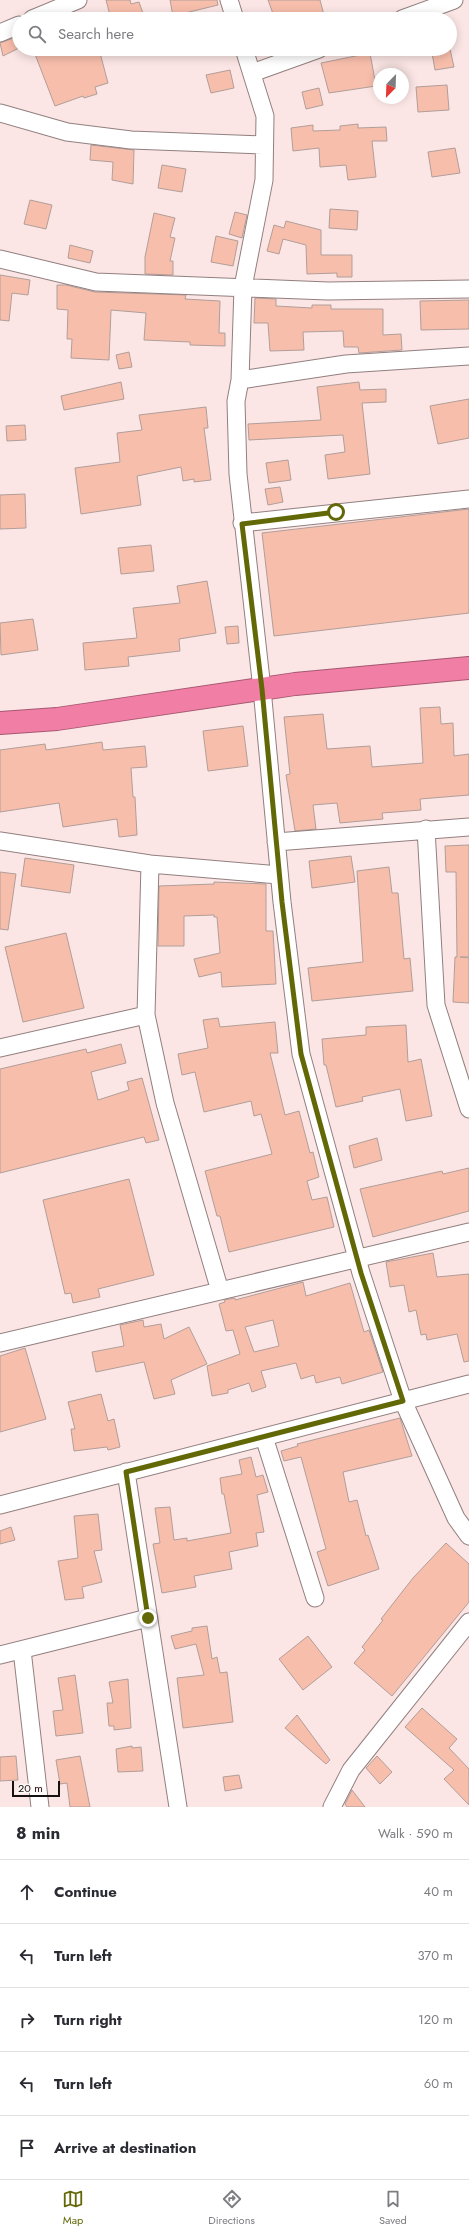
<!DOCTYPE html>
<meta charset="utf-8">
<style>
body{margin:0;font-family:Jost,sans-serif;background:#f2f2f3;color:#2b2b33}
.compass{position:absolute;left:373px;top:68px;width:36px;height:36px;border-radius:50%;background:#fff;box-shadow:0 2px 10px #0003;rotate:203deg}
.scale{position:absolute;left:12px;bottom:10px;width:48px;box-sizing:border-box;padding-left:4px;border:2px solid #171010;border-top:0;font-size:11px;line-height:14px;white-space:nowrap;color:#171010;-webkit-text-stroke:3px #fff6f6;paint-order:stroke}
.stop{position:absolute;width:12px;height:12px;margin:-9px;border:3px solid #636807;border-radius:50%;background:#fff}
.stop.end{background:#636807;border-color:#fff;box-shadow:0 1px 4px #0008}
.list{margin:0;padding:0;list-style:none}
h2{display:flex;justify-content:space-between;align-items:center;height:52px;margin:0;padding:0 16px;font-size:17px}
h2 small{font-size:13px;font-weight:400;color:#7c7c81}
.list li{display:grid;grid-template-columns:26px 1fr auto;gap:12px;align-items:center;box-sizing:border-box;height:64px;padding:0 16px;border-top:1px solid #e1e1e2}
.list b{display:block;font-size:15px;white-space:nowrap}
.list em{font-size:13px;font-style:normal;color:#7c7c81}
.icon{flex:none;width:22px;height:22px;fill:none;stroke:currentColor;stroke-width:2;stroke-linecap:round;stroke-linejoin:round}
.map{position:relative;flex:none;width:469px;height:1807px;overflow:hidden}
.search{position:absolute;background:#fff;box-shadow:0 2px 10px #0003;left:12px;right:12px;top:12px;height:44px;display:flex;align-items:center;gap:10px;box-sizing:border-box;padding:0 14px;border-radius:22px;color:#7c7c81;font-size:15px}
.sheet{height:372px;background:#fff}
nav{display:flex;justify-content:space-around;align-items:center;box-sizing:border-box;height:56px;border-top:1px solid #e1e1e2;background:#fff;font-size:11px;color:#7c7c81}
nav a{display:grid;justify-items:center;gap:2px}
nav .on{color:#636807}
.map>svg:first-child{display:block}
.building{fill:#f8beac;stroke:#b19e99;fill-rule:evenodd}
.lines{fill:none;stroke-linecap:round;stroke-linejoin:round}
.street-casing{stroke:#927f7f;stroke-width:19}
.highway-casing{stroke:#a55871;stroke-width:24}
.street{stroke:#fff;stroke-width:17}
.highway{stroke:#f17ea5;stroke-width:22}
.route{stroke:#636807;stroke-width:5}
</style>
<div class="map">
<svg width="469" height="1807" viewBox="0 0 469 1807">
<rect width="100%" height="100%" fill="#fbe6e5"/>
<path class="building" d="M106,0H130L131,4L139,2L145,19H111Z
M170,0H217L218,5L173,16Z
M268,0H320L325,19H275Z
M19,36V48L3,56L0,43Z
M33,49H99L108,83L95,87L97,94L84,98L83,96L55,106Z
M450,49L454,67L435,70L432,53Z
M370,53L376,86L329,93L321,63Z
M230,70L234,88L211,93L206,75Z
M447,85L449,110L418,112L416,87Z
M319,88L323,105L306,109L302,92Z
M358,124V128L386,127L387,141H372L376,177L348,180L346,165L320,167L319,148L293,151L291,128L313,125V131L340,130V126Z
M91,145L134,150L133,184L112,180L113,162L90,160Z
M455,148L460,173L432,177L428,152Z
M162,165L186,169L182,192L158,188Z
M30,200L52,205L46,229L24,224Z
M330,209L358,211L357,230L329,228Z
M235,212L247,215L242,238L229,234Z
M154,213L175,218L170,237L175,238L170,261H173V275L145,274V257Z
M286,221L321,230V255H352V277H337V273L307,274L306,245L283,239L279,254L267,251L274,225L284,228Z
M216,236L238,241L233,266L211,262Z
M70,245L93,251L90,263L68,258Z
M0,275L30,280L28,295L12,293L9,321L0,320Z
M57,285H66L95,292L186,295L185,299L220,301L219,333H225V346L190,345V342L144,340L146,313L111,310L109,360L71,358L72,339H67L68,310L57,309Z
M255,298L276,299V306L312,308V305H331V309H383V335L401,334L402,350L359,353L358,347H344L343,331L303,332L304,350L270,351L268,323H254Z
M469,300V329L421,330L420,301Z
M129,352L132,367L119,369L116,355Z
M121,382L124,399L64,410L61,396Z
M359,382L360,390L386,389V402L362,403L370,474L328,479L325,455L345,452L343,435L249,440L248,424L321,420L317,387Z
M469,399V438L438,444L430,406Z
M206,407L208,428H204L211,480L194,482V479L183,481L181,467L137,476L141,505L81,514L75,468L120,462L117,433L142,430L139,415Z
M25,425L26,440L7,441L6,426Z
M288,460L291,480L269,483L266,463Z
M280,487L283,502L268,505L265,489Z
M25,494L26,528L0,529V495Z
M469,509V613L274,636L262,533Z
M151,545L154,571L121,574L118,548Z
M207,581L216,633L179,639L180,651L128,657L129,666L85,670L83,643L137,638L133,608L180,603L177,586Z
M33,619L38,650L1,655L0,623Z
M238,626L239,643L227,644L225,627Z
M440,707L441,724L453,723L454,756L469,754V795L420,799L421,810L382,813L383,819L340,823L337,803L313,805L316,829L295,831L286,775L290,774L284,717L323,714L327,749L370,746L372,767L423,763L420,708Z
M243,726L248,766L208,771L203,731Z
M102,742L103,750L145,746L147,767L131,768L133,797H135L137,835L119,837L117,819L63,827L59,803L0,812V750L45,744L46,750Z
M469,845V957H460L469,958V1003L453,1002L455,957H457L456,872H446L445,846Z
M351,856L355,882L312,888L309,861Z
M25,858L74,865L70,893L21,886Z
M389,867L392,893H398L404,959L410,958L413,991L312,1001L308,968L363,962L357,871Z
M0,872L16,874L8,930L0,929Z
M214,882L266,884V931H273L276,984L222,987L221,972L199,977L194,959L220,953L217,917H214V915L184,916V946H158L159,886L214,884Z
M66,933L84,1008L23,1022L5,947Z
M218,1018L220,1027L275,1022L278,1053H270L285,1115L299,1111L310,1153L313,1152L319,1177L307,1181L312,1200L327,1197L334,1227L229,1252L220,1216H217L205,1171L272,1154L261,1114L254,1116L251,1101L204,1112L195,1072L182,1075L178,1054L208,1048L203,1020Z
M406,1025L408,1062L421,1059L432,1116L406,1121L400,1089L362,1097L363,1101L336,1107L326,1065H324L322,1039L366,1035V1027Z
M121,1044L126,1063L91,1072L98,1100L129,1090L127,1082L142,1078L159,1140L146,1143L144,1137L0,1173V1069L86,1049L87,1053Z
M377,1138L382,1160L354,1168L349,1146Z
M469,1168V1211L373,1237L360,1189L442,1171L443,1174Z
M129,1179L154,1275L98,1289L100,1297L73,1303L71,1293L65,1294L43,1200Z
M433,1253L437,1277L469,1274V1361L464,1362L457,1334L427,1340L426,1334L421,1335L416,1310L409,1312L404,1285L390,1287L386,1262Z
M303,1282L306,1296L350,1283L364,1332L369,1330L383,1372L342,1384L340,1377L316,1383L314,1375L301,1379L296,1363L261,1371L266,1387L252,1392L249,1383L228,1390V1393L212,1396L207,1366L240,1354L233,1330L226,1331L219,1304L225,1302L224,1300L235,1298V1300ZM273,1320L279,1346L254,1352L245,1327Z
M143,1320L144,1327L161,1324L164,1339L189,1327L207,1364L171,1380L175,1394L154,1399L144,1362L96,1372L92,1352L124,1346L120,1325Z
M25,1348L46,1419L0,1432V1356Z
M101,1394L108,1421L114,1419L120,1447L108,1450L107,1447L74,1451L71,1429H75L68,1402Z
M400,1418L412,1456L343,1472L349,1502L357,1500L366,1536L368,1535L379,1569L328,1586L317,1552L326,1549L301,1457L284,1461L281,1451L298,1446L297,1444Z
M251,1457L256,1477L263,1475L268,1492L257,1495L264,1532L256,1533L258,1546L229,1552L232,1569L194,1576L196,1587L162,1593L153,1544L160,1543L155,1508L170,1507L174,1540L187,1538V1541L231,1533L224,1494H222L220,1478L242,1474L239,1460Z
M98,1514L102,1550L94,1551L102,1582L82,1587L84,1598L65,1600L58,1561L78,1558L74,1516Z
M11,1527L15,1540L0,1544V1531Z
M446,1543L469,1564V1602L392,1696L354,1663L365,1650L362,1647L383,1620L381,1619L413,1578Z
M207,1626L212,1659L217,1657L220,1673L227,1672L233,1722L183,1728L177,1678L204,1675L196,1644L175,1649L171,1636L192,1631V1628Z
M308,1636L332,1667L303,1690L279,1659Z
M75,1675L83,1733L56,1736L53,1711L63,1710L58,1678Z
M128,1679L131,1728L114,1730V1726H109L107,1703H113L109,1682Z
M422,1708L457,1739L449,1748L469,1769V1805L444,1779L454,1770L405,1727Z
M297,1715L330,1760L326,1764L285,1728Z
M132,1746V1748L141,1747L143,1771L118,1772L116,1749Z
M16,1756L18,1780L0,1781V1757Z
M80,1756L90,1807H70L67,1783L60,1784L56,1760Z
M377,1756L392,1772L380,1784L366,1768Z
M239,1775L242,1788L225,1791L223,1777Z
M352,1790L365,1807H347L345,1804Z"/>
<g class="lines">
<defs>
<path id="street" d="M229,0L235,19
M32,19L78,0
M402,19L454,0
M0,33L19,25
M244,49L265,116L264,180L243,287L240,380L236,401L238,474L262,689L282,902L301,1054L361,1273L403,1401L456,1518L469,1536
M252,73L319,49
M0,113L67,132L131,140L264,145
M0,259L96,282L328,291L469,289
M240,380L346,364L469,356
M242,523L469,499
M426,829L436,1005L469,1109
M0,841L150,864L279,875
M276,842L469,827
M150,864L146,1015L165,1103L220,1291
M0,1048L146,1015
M0,1343L469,1232
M264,1437L315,1598
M126,1472L178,1807
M0,1505L469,1384
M22,1650L40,1807
M0,1655L148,1618
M332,1807L351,1770L469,1622"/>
<path id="highway" d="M0,723L57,719L295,684L469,668"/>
</defs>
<use href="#street" class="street-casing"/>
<use href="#highway" class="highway-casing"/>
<use href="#street" class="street"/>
<use href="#highway" class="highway"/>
</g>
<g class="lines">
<path class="route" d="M148,1618L126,1472L403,1401L361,1273L301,1054L282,902L262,689L242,524L336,512"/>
</g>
</svg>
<svg class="compass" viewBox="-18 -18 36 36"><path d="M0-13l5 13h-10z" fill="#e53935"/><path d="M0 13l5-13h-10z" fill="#7c7c81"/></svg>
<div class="scale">20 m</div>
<div class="stop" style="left:336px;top:512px"></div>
<div class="stop end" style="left:148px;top:1618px"></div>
<div class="search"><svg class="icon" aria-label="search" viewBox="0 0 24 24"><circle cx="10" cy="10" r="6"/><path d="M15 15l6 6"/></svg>Search here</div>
</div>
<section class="sheet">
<h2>8 min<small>Walk · 590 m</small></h2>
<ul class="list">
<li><svg class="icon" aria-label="ahead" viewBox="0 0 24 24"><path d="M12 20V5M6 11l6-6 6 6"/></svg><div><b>Continue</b></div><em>40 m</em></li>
<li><svg class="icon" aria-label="left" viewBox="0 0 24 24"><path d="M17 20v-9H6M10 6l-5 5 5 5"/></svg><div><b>Turn left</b></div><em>370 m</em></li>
<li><svg class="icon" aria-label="right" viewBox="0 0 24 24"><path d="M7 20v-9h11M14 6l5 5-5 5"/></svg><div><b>Turn right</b></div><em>120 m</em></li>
<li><svg class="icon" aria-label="left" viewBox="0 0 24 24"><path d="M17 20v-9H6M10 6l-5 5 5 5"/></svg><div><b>Turn left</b></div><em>60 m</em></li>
<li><svg class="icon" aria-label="arrive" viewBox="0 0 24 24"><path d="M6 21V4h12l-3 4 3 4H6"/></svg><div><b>Arrive at destination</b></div></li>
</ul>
</section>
<nav>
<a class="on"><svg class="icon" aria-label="map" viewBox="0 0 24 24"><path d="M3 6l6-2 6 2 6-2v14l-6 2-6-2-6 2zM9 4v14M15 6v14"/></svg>Map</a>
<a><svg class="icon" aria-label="directions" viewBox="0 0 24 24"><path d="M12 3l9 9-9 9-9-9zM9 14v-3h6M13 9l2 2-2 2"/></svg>Directions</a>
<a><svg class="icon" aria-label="saved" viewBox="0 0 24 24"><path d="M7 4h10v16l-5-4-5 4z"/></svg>Saved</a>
</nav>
